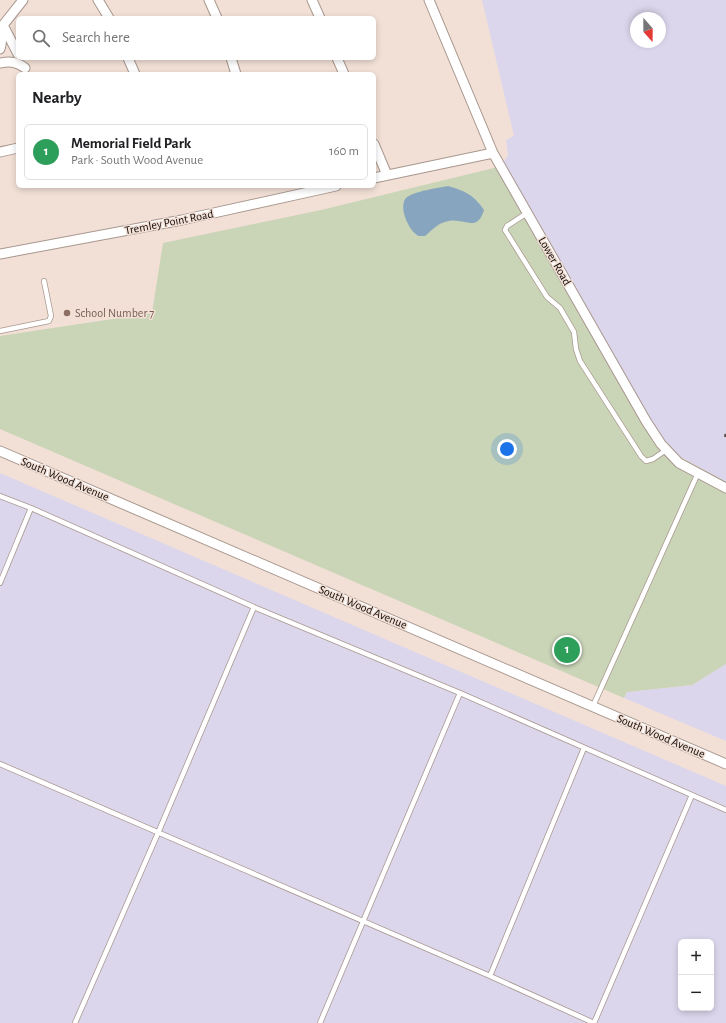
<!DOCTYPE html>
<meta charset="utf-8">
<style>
body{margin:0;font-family:"Alegreya Sans",sans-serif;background:#f6f6f6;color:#202124}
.controls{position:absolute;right:12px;bottom:12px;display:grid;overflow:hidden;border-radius:6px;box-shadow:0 2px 6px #0003}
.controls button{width:36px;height:36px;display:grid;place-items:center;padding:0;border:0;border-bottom:1px solid #e0e0e0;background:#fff;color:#202124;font:20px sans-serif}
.compass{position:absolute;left:630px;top:12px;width:36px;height:36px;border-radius:50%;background:#fff;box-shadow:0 2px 6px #0003;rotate:159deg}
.you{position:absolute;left:507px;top:449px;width:14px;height:14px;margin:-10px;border:3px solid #fff;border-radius:50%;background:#1a73e8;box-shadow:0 0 0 6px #1a73e833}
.badge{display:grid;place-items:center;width:26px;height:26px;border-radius:50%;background:#db2777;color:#fff;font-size:13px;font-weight:700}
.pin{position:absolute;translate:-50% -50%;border:2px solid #fff;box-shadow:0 1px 4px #0006}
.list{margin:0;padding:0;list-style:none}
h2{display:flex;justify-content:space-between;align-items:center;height:52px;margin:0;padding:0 16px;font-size:17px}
h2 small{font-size:13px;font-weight:400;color:#757577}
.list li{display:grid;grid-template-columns:26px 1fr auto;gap:12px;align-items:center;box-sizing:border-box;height:56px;margin:0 8px 8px;padding:0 8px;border:1px solid #e0e0e0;border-radius:6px}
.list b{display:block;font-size:15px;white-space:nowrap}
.list p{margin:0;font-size:13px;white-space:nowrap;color:#757577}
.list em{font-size:13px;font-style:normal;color:#757577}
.icon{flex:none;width:22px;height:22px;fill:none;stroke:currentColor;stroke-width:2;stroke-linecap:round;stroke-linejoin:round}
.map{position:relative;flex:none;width:726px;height:1023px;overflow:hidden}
.search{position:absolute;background:#fff;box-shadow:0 2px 6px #0003;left:16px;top:16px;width:360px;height:44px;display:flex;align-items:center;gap:10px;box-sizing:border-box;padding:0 14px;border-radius:6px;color:#757577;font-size:15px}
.panel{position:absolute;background:#fff;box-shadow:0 2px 6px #0003;left:16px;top:72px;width:360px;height:116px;border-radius:6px}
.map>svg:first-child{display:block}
.industrial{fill:#dcd6ec;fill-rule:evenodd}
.green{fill:#cad4b7}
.water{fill:#87a5be}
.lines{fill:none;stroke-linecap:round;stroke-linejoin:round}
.lane-casing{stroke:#a8978e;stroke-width:6}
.street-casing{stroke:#a8978e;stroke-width:11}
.lane{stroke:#fff;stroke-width:4.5}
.street{stroke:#fff;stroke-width:9}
.rail{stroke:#544b46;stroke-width:2.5;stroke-dasharray:6 3;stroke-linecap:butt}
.education-dot{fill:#8d6e63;stroke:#f2e0d6;stroke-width:1.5}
.labels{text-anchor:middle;stroke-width:3;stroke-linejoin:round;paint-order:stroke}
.street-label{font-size:12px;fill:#110b08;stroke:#f2e0d6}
.education-label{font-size:12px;fill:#785e54;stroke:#f2e0d6;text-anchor:start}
</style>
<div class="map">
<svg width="726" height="1023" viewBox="0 0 726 1023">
<rect width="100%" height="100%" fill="#f2e0d6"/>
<path class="industrial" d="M482,0H726V482L664,448L500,166L508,156L506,140L514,136ZM636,18H660V42H636Z
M0,473L726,786V1023H0ZM681,942H711V1008H681Z
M726,664V741L624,698L627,692L692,685Z"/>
<path class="green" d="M498,167L664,448L726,482V664L692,685L627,692L624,698L0,429V336L152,313L163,243L321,210Z"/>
<path class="water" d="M448,186C465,191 474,195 484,210C477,233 465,218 449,221C439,222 432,230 425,236C425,236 419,236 419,236C409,232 398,207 406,198C414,191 438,188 448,186Z"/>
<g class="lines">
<defs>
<path id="lane" d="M527,213L507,226L505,230L547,297L560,308L574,332L576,349L580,361L641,456L646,461L653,459L666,450
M0,331L49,321L51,316L44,281
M0,496L31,508
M0,583L31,508L256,608L460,693L320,1023
M460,693L726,810
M593,706L698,473
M0,764L490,976L594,1023
M490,976L584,748
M75,1023L158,833L254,607
M594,1023L692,795"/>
<path id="street" d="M98,0L109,18
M209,0L217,18
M312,0L320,18
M429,0L493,153L646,421L661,444L679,463L726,488
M3,25L18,54
M0,29L23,0
M0,49L1,45L3,27
M128,58L135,74
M231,58L236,74
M337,58L344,74
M0,63C11,61 17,62 25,68
M374,144L387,175
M0,152L18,148
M374,178L493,153
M0,254L182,220L336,186
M0,451L726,764"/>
</defs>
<use href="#lane" class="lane-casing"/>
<use href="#street" class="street-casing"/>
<use href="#lane" class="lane"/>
<use href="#street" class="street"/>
<path class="rail" d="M725,437L726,434"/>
</g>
<circle class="education-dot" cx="67" cy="313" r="4"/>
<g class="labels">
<g class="street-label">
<text transform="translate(169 222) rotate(-11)" y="4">Tremley Point Road</text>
<text transform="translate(555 261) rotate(60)" y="4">Lower Road</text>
<text transform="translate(65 479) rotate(23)" y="4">South Wood Avenue</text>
<text transform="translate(363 607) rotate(23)" y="4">South Wood Avenue</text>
<text transform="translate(661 736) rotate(23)" y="4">South Wood Avenue</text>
</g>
<g class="education-label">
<text x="75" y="317">School Number 7</text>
</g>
</g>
</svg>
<div class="controls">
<button>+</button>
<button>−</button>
</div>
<svg class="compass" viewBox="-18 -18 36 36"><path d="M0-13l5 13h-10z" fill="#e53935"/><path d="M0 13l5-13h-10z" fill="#757577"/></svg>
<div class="you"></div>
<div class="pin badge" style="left:567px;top:650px;background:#2e9e5b">1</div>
<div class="search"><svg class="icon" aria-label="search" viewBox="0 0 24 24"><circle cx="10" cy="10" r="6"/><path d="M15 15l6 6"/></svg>Search here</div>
<section class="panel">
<h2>Nearby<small></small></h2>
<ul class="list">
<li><span class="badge" style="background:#2e9e5b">1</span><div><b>Memorial Field Park</b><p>Park · South Wood Avenue</p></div><em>160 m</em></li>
</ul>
</section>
</div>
